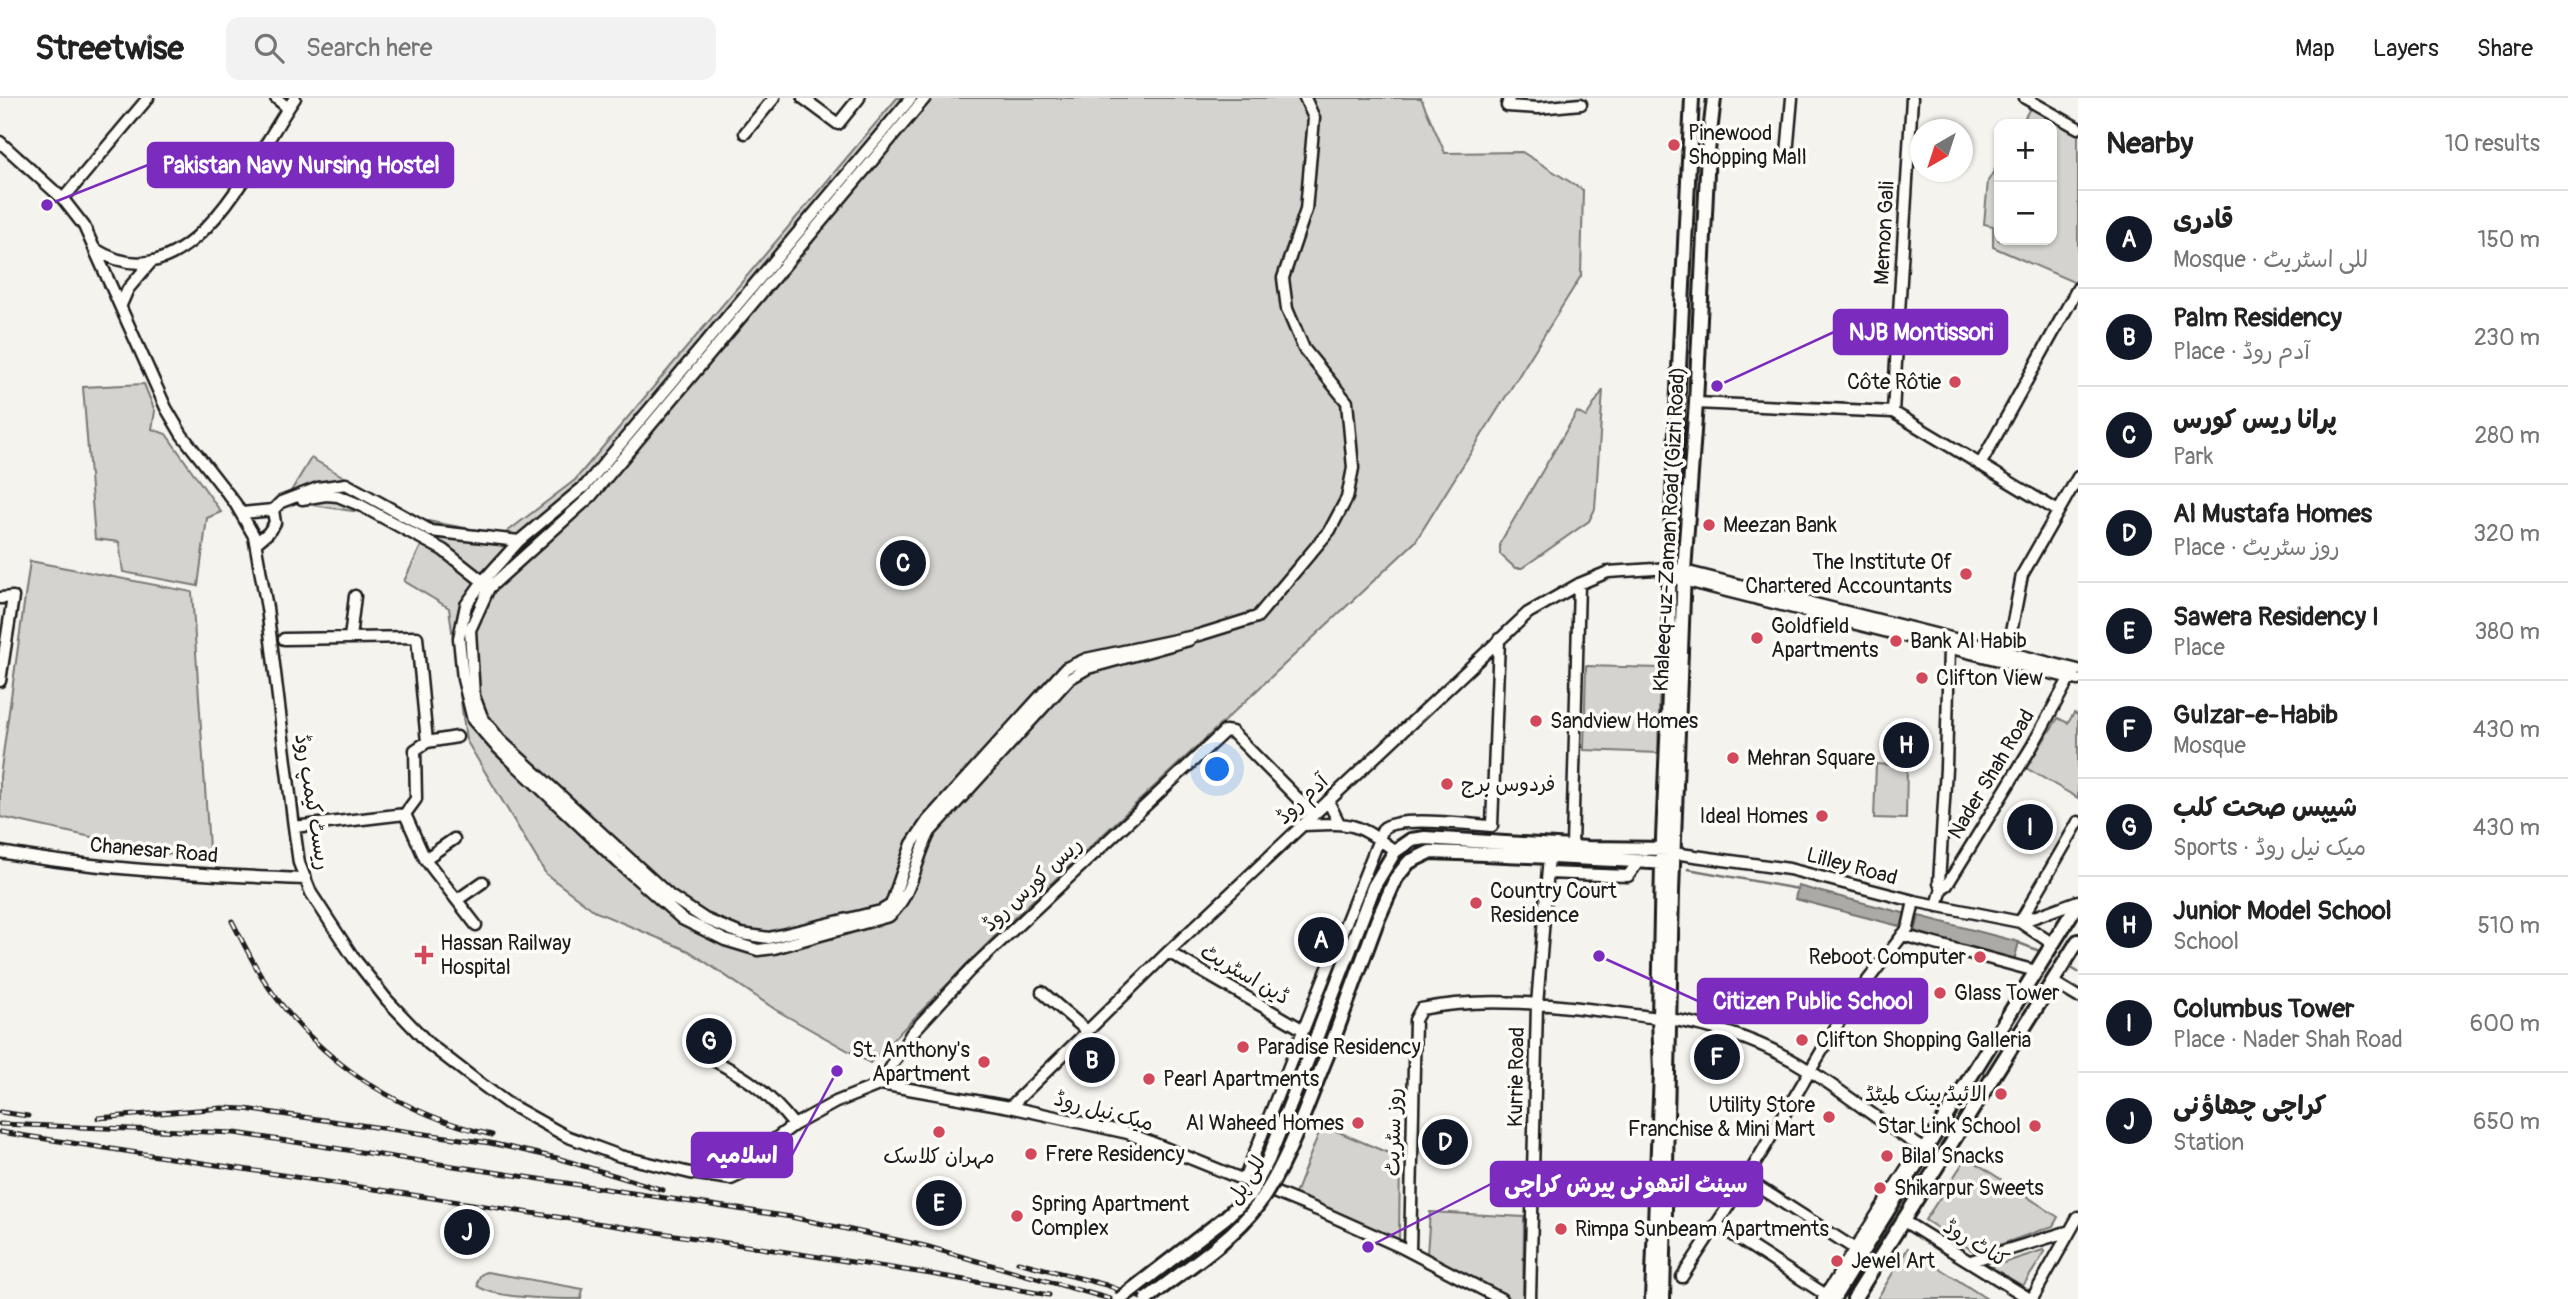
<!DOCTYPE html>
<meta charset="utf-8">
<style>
body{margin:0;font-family:Pangolin,"Playpen Sans Arabic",sans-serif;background:#f2f2f2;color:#222}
.controls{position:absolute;right:21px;top:21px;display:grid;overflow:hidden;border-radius:14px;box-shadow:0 2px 5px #0004}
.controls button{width:63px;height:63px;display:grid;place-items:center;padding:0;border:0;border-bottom:2px solid #e0e0e0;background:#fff;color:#222;font:35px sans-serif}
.compass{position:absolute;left:1910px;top:21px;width:63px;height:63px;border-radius:50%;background:#fff;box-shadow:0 2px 5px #0004;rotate:219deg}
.you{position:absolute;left:1218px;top:672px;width:24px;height:24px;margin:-18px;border:5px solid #fff;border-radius:50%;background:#1a73e8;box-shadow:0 0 0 10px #1a73e833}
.badge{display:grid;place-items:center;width:46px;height:46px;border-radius:50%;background:#111827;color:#fff;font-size:23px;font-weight:700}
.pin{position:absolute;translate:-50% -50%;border:4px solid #fff;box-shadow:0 2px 7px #0006}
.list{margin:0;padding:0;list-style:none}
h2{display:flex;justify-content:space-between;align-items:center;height:91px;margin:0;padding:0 28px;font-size:30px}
h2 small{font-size:23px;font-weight:400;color:#767676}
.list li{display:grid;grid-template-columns:46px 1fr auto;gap:21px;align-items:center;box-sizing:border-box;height:98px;padding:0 28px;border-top:2px solid #e0e0e0}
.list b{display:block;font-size:26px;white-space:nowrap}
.list p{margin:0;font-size:23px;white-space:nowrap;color:#767676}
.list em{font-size:23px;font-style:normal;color:#767676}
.icon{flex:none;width:38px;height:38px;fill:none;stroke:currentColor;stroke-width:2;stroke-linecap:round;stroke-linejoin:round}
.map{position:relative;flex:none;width:2078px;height:1201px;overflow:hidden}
header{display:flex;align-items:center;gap:42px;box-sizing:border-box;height:98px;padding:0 35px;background:#fff;border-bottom:2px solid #e0e0e0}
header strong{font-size:33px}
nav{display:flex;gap:38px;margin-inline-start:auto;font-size:24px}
.search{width:490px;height:63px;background:#f2f2f2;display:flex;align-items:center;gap:18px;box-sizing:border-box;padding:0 24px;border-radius:14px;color:#767676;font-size:26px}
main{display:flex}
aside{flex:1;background:#fff}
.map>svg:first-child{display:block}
.green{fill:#d4d3cf;stroke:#787876;stroke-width:2}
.water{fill:#abaaa6;stroke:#72716f;stroke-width:2}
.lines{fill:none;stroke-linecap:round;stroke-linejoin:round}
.stream{stroke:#72716f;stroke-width:2.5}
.minor-casing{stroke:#1c1c1c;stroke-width:15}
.major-casing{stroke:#1c1c1c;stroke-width:18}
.minor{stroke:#fdfcf7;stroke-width:10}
.major{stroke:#fdfcf7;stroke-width:12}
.rail-casing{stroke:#1c1c1c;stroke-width:5}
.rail{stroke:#fdfcf7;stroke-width:2.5;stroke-dasharray:8;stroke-linecap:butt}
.major-bridge-casing{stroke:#1c1c1c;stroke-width:18;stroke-linecap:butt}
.major-bridge{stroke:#fdfcf7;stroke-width:12}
.poi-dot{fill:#d1495b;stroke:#fdfcf7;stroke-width:2.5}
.labels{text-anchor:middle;stroke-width:7;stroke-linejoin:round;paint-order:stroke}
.poi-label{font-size:21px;fill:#1c1c1c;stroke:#fdfcf7;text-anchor:start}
.street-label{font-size:21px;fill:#1c1c1c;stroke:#fdfcf7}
.leader{fill:none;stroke:#7b2cbf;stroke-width:2.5}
.callout-dot{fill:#7b2cbf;stroke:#fdfcf7;stroke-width:2.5}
.callout{fill:#7b2cbf;stroke:#7b2cbf;stroke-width:2.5}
.callout-label{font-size:23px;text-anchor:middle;font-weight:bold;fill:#fff}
</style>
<header>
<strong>Streetwise</strong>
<div class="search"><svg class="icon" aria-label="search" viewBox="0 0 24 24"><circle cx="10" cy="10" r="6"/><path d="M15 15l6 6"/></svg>Search here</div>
<nav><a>Map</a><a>Layers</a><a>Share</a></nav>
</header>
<main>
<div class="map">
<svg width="2078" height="1201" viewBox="0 0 2078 1201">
<rect width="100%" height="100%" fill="#f4f3ee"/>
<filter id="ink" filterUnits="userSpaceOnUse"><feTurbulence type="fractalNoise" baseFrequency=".0143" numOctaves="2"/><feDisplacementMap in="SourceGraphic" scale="14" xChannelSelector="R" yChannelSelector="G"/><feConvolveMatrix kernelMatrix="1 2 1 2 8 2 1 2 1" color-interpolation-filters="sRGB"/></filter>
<g filter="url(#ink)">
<path class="green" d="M897,0H1421L1445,55L1522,54L1583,92L1581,178L1415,444L997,836L870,965L776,912L689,853L596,814L546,776L466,642L449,510L404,483L422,446L366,415L285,403L311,360L417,421L503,437L575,382Z
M2033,5L2078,30V186L1993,149V128L1984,126L1988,83L1999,64V142H2052V26H2021Z
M144,286L155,313L152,331L166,336L221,414L207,420L198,488L123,474L119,444L95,441L83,289Z
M1603,292L1595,411L1589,423L1522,470H1515L1500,456V445L1577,314L1586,319Z
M30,463L192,494L210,765L0,719V678Z
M1586,568L1660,570L1658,655L1584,652Z
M2074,615L2078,617V700L2026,670L2058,620L2068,625Z
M1876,666L1907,668L1906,721L1874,720Z
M1322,1027L1400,1060L1399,1142L1295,1096Z
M1967,1059L2058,1119L2053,1128L1976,1155L1925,1122Z
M1430,1114L1524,1119L1523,1201H1511L1427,1156Z
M1908,1150L1987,1201H1877Z
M2043,1152L2045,1154L2023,1188L1991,1169Z
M487,1174L583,1191L581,1201C559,1201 493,1201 478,1188C477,1181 480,1175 487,1174Z"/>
<path class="water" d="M1798,788L1907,816L1903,829L1795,801Z
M1919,818L2019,844L2014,863L1914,839Z"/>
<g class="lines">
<path class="stream" d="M1688,771L1798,791
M2019,845L2042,854
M2066,867L2078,874"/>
<defs>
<path id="minor" d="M276,0L288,10
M803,0L838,26L859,0
M911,0L586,387L519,443L483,483L466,507L459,540L463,581L473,622L495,647L618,764L682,821L725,842L758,852L774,850L889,818C913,797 915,762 930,734L1069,581L1088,570L1189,542
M925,0L591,398L489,490L470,532L474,598L482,619L500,642L670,798L705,821L741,836L769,840L881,813L891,807L912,746L928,722L1066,570L1086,561L1199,537L1257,519L1330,432L1347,400L1353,370L1347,304L1304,251L1287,211L1283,180L1306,112L1314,20L1305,0
M1509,0L1507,8L1538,10L1581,6
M2025,0L2078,30
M745,35L774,0
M0,44L63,101L84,128L166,310L182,337L235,405L254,438L267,510L294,729L299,765L311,795L353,859L387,902L429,946L473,980L507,1005L566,1038L620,1058L690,1075L731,1081L742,1076L756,1055L794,1027L836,1004L881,986L1010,1009L1128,1035L1318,1112L1403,1150L1501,1201
M1787,56L1792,0
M63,101L148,0
M95,151C190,211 253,59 295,0
M121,207L128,191L151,164
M1696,305L1893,314L2058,413
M1893,314L1912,0
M1980,367L2078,190
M302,401L326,397L338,398L360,407L443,452L486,486
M242,415L273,412L281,404L318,390L346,386L431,433L519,443
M256,445L268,435L275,425L273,412
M1663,477L2078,582
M0,500L13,499L0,583
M350,540L355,498
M284,541L417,539L427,644L415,652L416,701L405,716
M2007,555L2022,477L2078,379
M427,644L457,639
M1328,703L1339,725
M1302,727C1351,725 1355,723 1395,753
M294,729L405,716L425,761L476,827
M1572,749L1579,486
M0,754C101,772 204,777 306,781
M1673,755L1789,771L1914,803L2020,824L2053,846
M425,761L454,741
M1548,775L1628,778L1638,764
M1942,790L1947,787L2031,650L2070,579
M457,802L483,784
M1937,808L1942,790L1939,785L1946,670L1949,550
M2020,824L2078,724
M2021,824L2078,803
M1902,837L2036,873
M1168,854L1302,931
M2053,884L2078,899
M1042,894L1087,933
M1669,921C1720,929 1767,945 1810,973C1850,998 1886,1029 1926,1052
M702,956C744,978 764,989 794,1027
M881,986L911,936L970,872L1225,633L1232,634L1313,716
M1010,1009L1168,854L1528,515L1579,486L1608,474L1670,470L1684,473L2078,572
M1746,1081L1855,1151
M1244,1082L1383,731C1397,717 1470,727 1492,728L1499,541
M1902,1122L2030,1201
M1716,1126L1826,1197
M1410,1153L1415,922L1421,911C1498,895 1582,911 1659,920
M1971,1163L2070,1133
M1682,1179L1746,1081L1849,907L1908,830L1914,803
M1530,1201L1537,907L1549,758
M1823,1201L1917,1054
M2032,1201L2078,1119"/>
<path id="major" d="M1315,943L1374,788L1395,753L1411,742L1425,740L1588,750L1670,751
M1331,948L1377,823L1396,780L1409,764L1430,754C1510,757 1590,760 1670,765
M1652,1201L1661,974L1659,920L1662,765L1670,570L1669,479L1692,0
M1663,1201L1672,794L1684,473L1696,305L1708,53L1714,0
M1833,1201L2078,805
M1854,1201L2078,843"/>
</defs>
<use href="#minor" class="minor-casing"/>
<use href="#major" class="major-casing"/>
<use href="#minor" class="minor"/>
<use href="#major" class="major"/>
<defs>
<path id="rail" d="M232,823C246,850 259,878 278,902C331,972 407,1017 492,1037
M0,1014L28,1018
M98,1020L222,1010L245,1011L490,1045L557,1060L663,1092
M0,1026L235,1035L791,1119L925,1148L1110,1201
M0,1034L931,1176L1049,1197
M1018,1164L1106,1187L1144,1201"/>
</defs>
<use href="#rail" class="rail-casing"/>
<use href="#rail" class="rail"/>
<defs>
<path id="major-bridge" d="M1120,1201L1226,1119L1250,1096L1268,1062L1315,943
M1147,1201C1182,1173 1230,1144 1257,1108C1290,1063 1309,999 1331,948"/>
</defs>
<use href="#major-bridge" class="major-bridge-casing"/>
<use href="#major-bridge" class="major-bridge"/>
</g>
</g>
<g class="poi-dot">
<circle cx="1674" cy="47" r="7"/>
<circle cx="1955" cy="284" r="7"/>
<circle cx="1709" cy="427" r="7"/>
<circle cx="1966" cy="476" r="7"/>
<circle cx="1757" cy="540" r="7"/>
<circle cx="1896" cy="543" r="7"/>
<circle cx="1922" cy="580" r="7"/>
<circle cx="1536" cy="623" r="7"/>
<circle cx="1733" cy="660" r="7"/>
<circle cx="1447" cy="686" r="7"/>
<circle cx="1822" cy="718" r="7"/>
<circle cx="1476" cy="805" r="7"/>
<path d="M420.5 846.5h7v7h7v7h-7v7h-7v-7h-7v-7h7z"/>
<circle cx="1980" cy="859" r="7"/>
<circle cx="1940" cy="895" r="7"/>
<circle cx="1802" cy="942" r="7"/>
<circle cx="1243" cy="949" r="7"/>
<circle cx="984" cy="964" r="7"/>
<circle cx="1149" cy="981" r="7"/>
<circle cx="2001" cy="996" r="7"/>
<circle cx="1829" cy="1019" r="7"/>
<circle cx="1358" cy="1025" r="7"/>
<circle cx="2035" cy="1028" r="7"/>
<circle cx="939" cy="1034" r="7"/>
<circle cx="1031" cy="1056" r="7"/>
<circle cx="1887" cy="1058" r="7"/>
<circle cx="1880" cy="1090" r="7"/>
<circle cx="1017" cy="1118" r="7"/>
<circle cx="1561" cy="1131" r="7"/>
<circle cx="1837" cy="1163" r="7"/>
</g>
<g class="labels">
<g class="poi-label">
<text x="1688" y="42">Pinewood<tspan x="1688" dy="24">Shopping Mall</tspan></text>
<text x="1941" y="291" text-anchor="end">Côte Rôtie</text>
<text x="1723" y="434">Meezan Bank</text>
<text x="1952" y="471" text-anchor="end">The Institute Of<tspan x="1952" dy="24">Chartered Accountants</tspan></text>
<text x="1771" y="535">Goldfield<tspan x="1771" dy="24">Apartments</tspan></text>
<text x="1910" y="550">Bank Al Habib</text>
<text x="1936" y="587">Clifton View</text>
<text x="1550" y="630">Sandview Homes</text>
<text x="1747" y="667">Mehran Square</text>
<text x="1461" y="693">فردوس برج</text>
<text x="1808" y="725" text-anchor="end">Ideal Homes</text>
<text x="1490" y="800">Country Court<tspan x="1490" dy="24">Residence</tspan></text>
<text x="440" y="852">Hassan Railway<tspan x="440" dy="24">Hospital</tspan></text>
<text x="1966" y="866" text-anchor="end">Reboot Computer</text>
<text x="1954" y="902">Glass Tower</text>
<text x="1816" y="949">Clifton Shopping Galleria</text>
<text x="1257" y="956">Paradise Residency</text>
<text x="970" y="959" text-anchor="end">St. Anthony's<tspan x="970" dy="24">Apartment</tspan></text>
<text x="1163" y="988">Pearl Apartments</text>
<text x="1987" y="1003" text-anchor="end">الائیڈ بینک لمیٹڈ</text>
<text x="1815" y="1014" text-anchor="end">Utility Store<tspan x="1815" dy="24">Franchise &amp; Mini Mart</tspan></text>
<text x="1344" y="1032" text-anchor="end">Al Waheed Homes</text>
<text x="2021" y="1035" text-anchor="end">Star Link School</text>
<text x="1045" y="1063">Frere Residency</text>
<text x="939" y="1065" text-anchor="middle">مہران کلاسک</text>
<text x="1901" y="1065">Bilal Snacks</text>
<text x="1894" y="1097">Shikarpur Sweets</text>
<text x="1031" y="1113">Spring Apartment<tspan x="1031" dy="24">Complex</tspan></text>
<text x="1575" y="1138">Rimpa Sunbeam Apartments</text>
<text x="1851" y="1170">Jewel Art</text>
</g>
<g class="street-label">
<text transform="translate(1884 135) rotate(-87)" y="7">Memon Gali</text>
<text transform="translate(1669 431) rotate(-87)" y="7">Khaleeq-uz-Zaman Road (Gizri Road)</text>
<text transform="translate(1991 676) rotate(-59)" y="7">Nader Shah Road</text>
<text transform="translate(1302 701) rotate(-43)" y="7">آدم روڈ</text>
<text transform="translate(313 704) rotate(81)" y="7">ریسٹ کیمپ روڈ</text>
<text transform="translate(154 752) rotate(5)" y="7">Chanesar Road</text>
<text transform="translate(1852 768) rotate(15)" y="7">Lilley Road</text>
<text transform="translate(1032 786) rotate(-43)" y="7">ریس کورس روڈ</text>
<text transform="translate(1245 876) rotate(30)" y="7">ڈین اسٹریٹ</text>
<text transform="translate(1516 979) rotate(-89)" y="7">Kurrie Road</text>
<text transform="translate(1104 1013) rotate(15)" y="7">میک نیل روڈ</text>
<text transform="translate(1393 1034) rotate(-89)" y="7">روز سٹریٹ</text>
<text transform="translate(1246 1082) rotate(-57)" y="7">للی پل</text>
<text transform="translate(1976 1145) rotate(32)" y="7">کناٹ روڈ</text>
</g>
</g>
<path class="leader" d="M47 107L148 67M1717 288L1834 234M1599 858L1698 903M837 973L792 1057M1368 1149L1491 1086"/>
<g class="callout-dot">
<circle cx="47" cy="107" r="7"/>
<circle cx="1717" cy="288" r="7"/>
<circle cx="1599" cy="858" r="7"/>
<circle cx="837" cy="973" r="7"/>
<circle cx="1368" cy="1149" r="7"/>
</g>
<g class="callout">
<rect x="148" y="45" width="305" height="44" rx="7"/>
<rect x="1834" y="212" width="173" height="44" rx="7"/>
<rect x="1698" y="881" width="229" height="44" rx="7"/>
<rect x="692" y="1035" width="100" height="44" rx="7"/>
<rect x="1491" y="1064" width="271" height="44" rx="7"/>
</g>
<g class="callout-label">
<text x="301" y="75">Pakistan Navy Nursing Hostel</text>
<text x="1921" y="242">NJB Montissori</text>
<text x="1813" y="911">Citizen Public School</text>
<text x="742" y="1065">اسلامیہ</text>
<text x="1626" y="1094">سینٹ انتھونی پیرش کراچی</text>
</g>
</svg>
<div class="controls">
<button>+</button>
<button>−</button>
</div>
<svg class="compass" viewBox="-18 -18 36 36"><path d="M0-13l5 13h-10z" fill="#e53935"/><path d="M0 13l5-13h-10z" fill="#767676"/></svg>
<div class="you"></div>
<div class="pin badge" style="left:1321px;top:842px">A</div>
<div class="pin badge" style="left:1092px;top:962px">B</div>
<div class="pin badge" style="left:903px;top:465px">C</div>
<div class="pin badge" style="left:1445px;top:1044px">D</div>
<div class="pin badge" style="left:939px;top:1105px">E</div>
<div class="pin badge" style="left:1717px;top:959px">F</div>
<div class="pin badge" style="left:709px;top:943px">G</div>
<div class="pin badge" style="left:1906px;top:647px">H</div>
<div class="pin badge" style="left:2030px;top:729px">I</div>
<div class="pin badge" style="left:467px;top:1134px">J</div>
</div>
<aside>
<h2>Nearby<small>10 results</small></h2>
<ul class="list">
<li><span class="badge">A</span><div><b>قادری</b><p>Mosque · للی اسٹریٹ</p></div><em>150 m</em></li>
<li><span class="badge">B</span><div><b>Palm Residency</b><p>Place · آدم روڈ</p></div><em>230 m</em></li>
<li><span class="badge">C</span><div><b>پرانا ریس کورس</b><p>Park</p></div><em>280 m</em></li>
<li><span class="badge">D</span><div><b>Al Mustafa Homes</b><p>Place · روز سٹریٹ</p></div><em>320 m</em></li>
<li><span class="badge">E</span><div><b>Sawera Residency I</b><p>Place</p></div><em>380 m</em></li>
<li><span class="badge">F</span><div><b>Gulzar-e-Habib</b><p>Mosque</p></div><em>430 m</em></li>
<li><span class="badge">G</span><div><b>شیپس صحت کلب</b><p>Sports · میک نیل روڈ</p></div><em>430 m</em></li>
<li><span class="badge">H</span><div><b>Junior Model School</b><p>School</p></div><em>510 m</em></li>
<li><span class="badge">I</span><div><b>Columbus Tower</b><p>Place · Nader Shah Road</p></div><em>600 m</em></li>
<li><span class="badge">J</span><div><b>کراچی چھاؤنی</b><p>Station</p></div><em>650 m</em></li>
</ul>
</aside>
</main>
